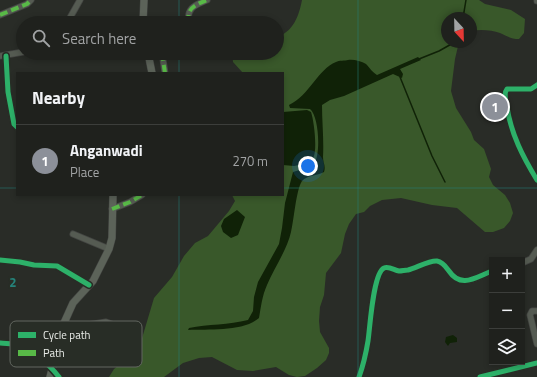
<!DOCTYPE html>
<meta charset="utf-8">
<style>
body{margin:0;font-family:"Titillium Web",sans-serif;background:#272926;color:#f1f3f6}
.controls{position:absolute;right:12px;bottom:12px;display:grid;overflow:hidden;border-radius:0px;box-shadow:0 2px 6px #0003}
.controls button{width:36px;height:36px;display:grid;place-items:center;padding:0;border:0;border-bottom:1px solid #3c3e3b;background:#1f211d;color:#f1f3f6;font:20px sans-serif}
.compass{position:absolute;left:441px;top:12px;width:36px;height:36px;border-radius:50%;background:#1f211d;box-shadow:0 2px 6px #0003;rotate:158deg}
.you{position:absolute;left:308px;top:166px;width:14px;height:14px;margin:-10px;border:3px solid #fff;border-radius:50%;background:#1a73e8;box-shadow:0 0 0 6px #1a73e833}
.badge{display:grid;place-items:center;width:26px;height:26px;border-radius:50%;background:#8c9099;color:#fff;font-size:13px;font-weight:700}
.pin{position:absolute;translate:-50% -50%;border:2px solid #fff;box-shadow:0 1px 4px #0006}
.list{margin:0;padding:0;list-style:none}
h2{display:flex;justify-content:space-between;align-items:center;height:52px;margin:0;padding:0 16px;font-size:17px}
h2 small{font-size:13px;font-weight:400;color:#a1a3a4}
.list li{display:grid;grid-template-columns:26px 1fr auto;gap:12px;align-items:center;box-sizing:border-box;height:72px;padding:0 16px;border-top:1px solid #3c3e3b}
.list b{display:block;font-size:15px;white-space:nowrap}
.list p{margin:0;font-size:13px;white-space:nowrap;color:#a1a3a4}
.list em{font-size:13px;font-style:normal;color:#a1a3a4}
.icon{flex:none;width:22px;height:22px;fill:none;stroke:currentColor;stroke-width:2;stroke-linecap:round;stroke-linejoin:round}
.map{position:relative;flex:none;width:537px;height:377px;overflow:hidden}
.search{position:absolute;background:#1f211d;box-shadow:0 2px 6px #0003;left:16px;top:16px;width:268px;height:44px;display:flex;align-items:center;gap:10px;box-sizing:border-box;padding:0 14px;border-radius:22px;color:#a1a3a4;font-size:15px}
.panel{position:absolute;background:#1f211d;box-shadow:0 2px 6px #0003;left:16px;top:72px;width:268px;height:124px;border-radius:0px}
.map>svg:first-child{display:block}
.green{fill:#39582a}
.water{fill:#102207}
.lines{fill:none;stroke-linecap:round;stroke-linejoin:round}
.stream{stroke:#102207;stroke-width:1.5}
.minor-casing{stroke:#444643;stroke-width:7}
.major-casing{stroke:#444643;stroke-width:8}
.minor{stroke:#555b52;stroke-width:5.5}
.major{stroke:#5c6359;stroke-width:7}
.quiet{stroke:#58b947;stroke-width:4;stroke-dasharray:8 4;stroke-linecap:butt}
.cycleway-casing{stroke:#282d26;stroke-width:8}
.cycleway{stroke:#2db169;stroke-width:5}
.grid{fill:none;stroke:#25827a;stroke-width:1;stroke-opacity:0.55}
.key{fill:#282d26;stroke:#626760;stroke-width:1}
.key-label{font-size:11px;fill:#eaede9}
.grid-label{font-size:13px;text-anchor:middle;font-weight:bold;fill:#25827a;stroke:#282d26;stroke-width:4;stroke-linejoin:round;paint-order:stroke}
</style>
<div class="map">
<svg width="537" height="377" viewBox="0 0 537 377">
<rect width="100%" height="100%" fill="#292c27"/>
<path class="green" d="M302,0H479L485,4L511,10L525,19L524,33L519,39C511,39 507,36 500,33C492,30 480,29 471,31V18H447V42H459L455,59L451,91L456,108L471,132L474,140L484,149L491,169L489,177L493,185L505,195L510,203L513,213L510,221L504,228L493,232H485L457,208L432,205L401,198L382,200L370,206L364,212L356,214L349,224L345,234L341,253L326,273L324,295L320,307L319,321L320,332L329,348V353L326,360L317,368L305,376L297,377L289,375L276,367L253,371L237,370L212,357L199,358L183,363L164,377H109L114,369L132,355L140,345L154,298L172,277L184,256L195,243L208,236L229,211L235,201L232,195H283V73H243L233,62L232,53H277V37C293,32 299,16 302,0Z"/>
<path class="water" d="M418,57L421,60L400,69L403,74L402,78L393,74L344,96L330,100L322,105C322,122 324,140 323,157C323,163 326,166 324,172C317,176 307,175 302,181C296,190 294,220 291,232C287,250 274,268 267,285C262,296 261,307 259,318C243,332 209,329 188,330L189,328C208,324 229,325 248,320L253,311L254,297L258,282L279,244L282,228L285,203L293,172C299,170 309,169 314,164C321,155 319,116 310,109L290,108L289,105C309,96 318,69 336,62C339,60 345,61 348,60C353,59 361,61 366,64C370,68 372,72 377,75Z
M307,110L311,112C314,121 317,146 314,156C313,159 311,161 309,163L294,166L283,165V112Z
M237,210L245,217L238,235L231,238L223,232L221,226L224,219Z
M453,335L457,338V342L450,343L448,346L445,342L446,337Z"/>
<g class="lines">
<path class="stream" d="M463,18L466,0
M419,59L439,51L455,42
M400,77L432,156L445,182"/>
<defs>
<path id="minor" d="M537,0V1
M0,15L27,4L31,0
M67,23L80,0
M189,23C186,8 195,5 207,0
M162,53L165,73
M0,56L23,52
M6,56L8,92L14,124L17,127
M537,85L531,89H507C503,94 506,101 507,107C511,134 523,157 537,180
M112,209L130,202L142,195
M73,234L109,249
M0,260L20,262L34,265L57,266L89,285
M522,263L531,259L537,250
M537,311H532L530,315L537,344
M62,329L106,322L117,326
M0,343C4,344 9,343 13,344C31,351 47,361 59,377
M359,377C363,366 366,353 368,341C370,328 373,273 384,268C389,266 394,270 399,271C402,271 405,270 408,270C416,268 430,260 437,261C443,262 446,267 449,271C461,289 476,277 492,271
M480,377L537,363"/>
<path id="major" d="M143,23L144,0
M148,53L152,73
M50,377L64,323L73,303L93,281L109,249L112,238L113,195"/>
</defs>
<use href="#minor" class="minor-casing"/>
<use href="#major" class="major-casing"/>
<use href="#minor" class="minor"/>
<use href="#major" class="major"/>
<path class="quiet" d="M0,15L27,4L31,0
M189,23C186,8 195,5 207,0
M162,53L165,73
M112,209L130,202L142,195"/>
<defs>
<path id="cycleway" d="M6,56L8,92L14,124L17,127
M537,85L531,89H507C503,94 506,101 507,107C511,134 523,157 537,180
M0,260L20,262L34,265L57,266L89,285
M0,343C4,344 9,343 13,344C31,351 47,361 59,377
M359,377C363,366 366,353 368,341C370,328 373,273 384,268C389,266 394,270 399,271C402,271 405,270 408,270C416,268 430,260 437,261C443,262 446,267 449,271C461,289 476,277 492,271
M480,377L537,363"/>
</defs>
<use href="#cycleway" class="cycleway-casing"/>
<use href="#cycleway" class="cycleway"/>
</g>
<path class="grid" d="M179,0V23M358,0V377M179,53V73M0,188H17M283,188H537M179,195V377"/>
<rect x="10" y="321" width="132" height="46" rx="6" class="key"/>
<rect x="18" y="332" width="18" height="6" fill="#2db169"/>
<rect x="18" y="350" width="18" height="6" fill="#58b947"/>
<g class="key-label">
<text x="43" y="339">Cycle path</text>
<text x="43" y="357">Path</text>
</g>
<g class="grid-label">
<text x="13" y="287">2</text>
</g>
</svg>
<div class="controls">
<button>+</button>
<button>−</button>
<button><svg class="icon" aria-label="layers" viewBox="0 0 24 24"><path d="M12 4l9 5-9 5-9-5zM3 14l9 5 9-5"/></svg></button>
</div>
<svg class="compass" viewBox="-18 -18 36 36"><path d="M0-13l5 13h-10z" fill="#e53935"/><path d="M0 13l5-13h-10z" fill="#a1a3a4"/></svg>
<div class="you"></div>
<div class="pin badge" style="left:495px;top:107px">1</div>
<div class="search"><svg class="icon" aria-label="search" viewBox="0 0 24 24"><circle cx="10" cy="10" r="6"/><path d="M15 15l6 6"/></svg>Search here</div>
<section class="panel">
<h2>Nearby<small></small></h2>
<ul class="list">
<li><span class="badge">1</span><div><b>Anganwadi</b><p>Place</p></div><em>270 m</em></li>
</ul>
</section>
</div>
